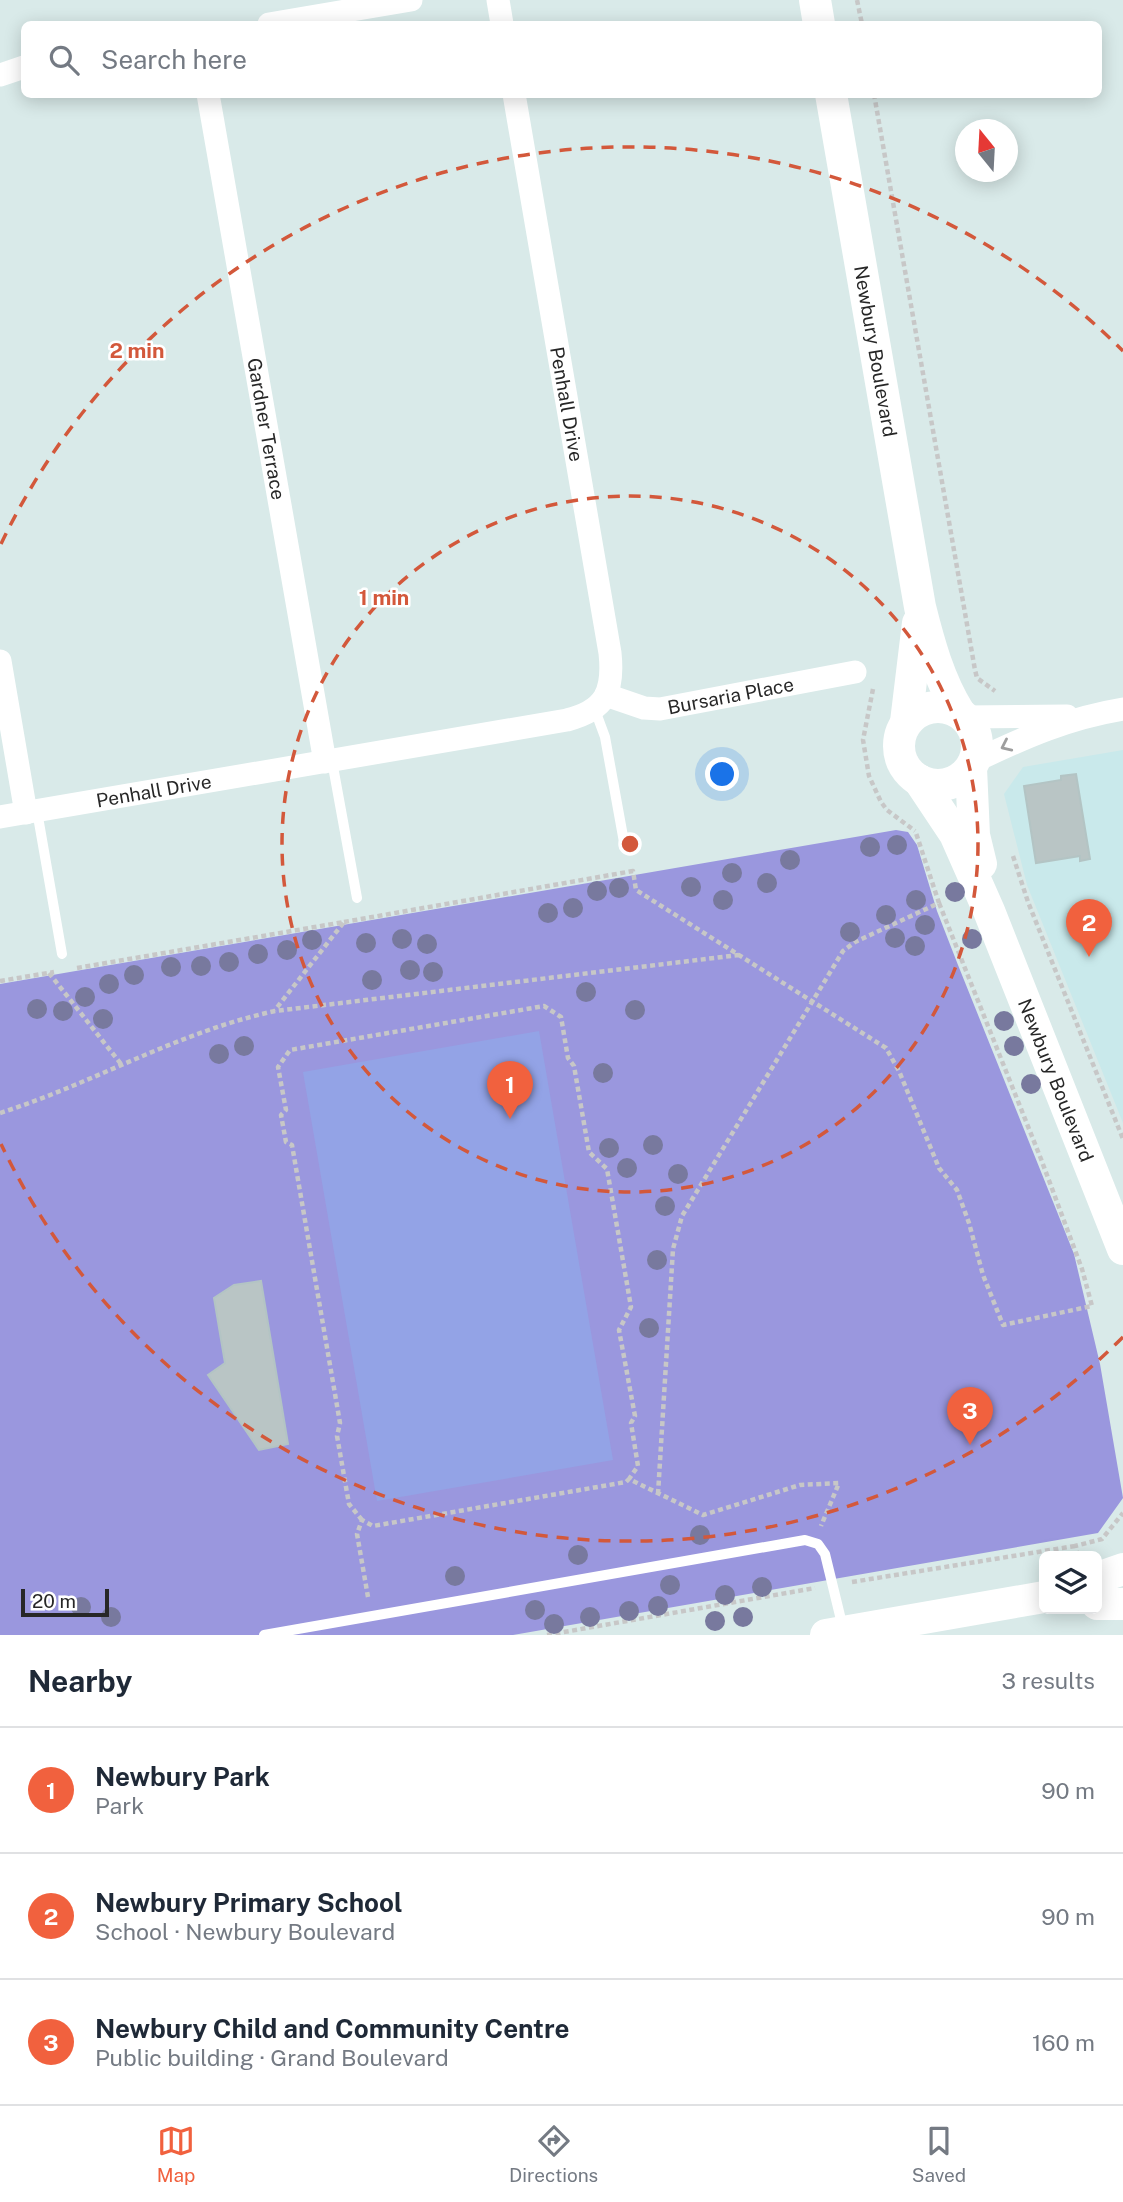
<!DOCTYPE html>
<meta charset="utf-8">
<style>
body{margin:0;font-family:"Public Sans",sans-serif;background:#f2f2f3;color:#1f2937}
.controls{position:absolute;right:21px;bottom:21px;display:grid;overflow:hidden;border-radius:10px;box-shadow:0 4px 18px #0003}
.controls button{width:63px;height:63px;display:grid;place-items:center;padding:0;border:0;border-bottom:2px solid #e0e1e3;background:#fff;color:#1f2937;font:35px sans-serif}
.compass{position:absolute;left:955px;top:119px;width:63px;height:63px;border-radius:50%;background:#fff;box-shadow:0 4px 18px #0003;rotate:342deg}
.scale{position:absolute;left:21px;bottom:18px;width:88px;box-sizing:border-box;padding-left:7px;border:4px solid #272727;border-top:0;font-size:19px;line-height:24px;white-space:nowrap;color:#272727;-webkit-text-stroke:5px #fff;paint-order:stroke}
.you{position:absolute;left:723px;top:775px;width:24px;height:24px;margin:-18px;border:5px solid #fff;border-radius:50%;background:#1a73e8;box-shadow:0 0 0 10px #1a73e833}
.badge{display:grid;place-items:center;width:46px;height:46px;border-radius:50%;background:#f1613e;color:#fff;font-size:23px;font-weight:700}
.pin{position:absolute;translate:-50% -58px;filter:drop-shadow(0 2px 4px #0008)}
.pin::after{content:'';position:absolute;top:37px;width:24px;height:21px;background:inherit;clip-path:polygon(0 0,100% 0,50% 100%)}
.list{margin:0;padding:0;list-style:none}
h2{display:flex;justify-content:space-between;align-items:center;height:91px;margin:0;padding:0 28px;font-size:30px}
h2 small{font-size:23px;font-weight:400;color:#747a83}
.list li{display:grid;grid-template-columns:46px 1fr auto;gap:21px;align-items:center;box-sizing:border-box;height:126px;padding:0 28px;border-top:2px solid #e0e1e3}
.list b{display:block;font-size:26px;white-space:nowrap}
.list p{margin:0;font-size:23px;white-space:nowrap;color:#747a83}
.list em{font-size:23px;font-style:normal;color:#747a83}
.icon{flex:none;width:38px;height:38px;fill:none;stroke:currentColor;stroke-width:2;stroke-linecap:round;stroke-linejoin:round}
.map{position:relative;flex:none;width:1123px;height:1635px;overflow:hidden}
.search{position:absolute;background:#fff;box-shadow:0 4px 18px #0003;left:21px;right:21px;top:21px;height:77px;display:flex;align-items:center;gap:18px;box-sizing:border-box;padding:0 24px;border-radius:10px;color:#747a83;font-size:26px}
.sheet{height:469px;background:#fff}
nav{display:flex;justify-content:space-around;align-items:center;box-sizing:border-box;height:98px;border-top:2px solid #e0e1e3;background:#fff;font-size:19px;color:#747a83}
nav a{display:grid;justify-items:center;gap:4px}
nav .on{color:#f1613e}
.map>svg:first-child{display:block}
.education{fill:#c9e9eb}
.green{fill:#9a97de}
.pitch{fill:#93a3e6}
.building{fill:#b9c5c5;stroke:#b3c4c4;stroke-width:2}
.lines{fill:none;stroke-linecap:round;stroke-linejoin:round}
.path{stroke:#c7c7c7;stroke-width:4.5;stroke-dasharray:5 3.5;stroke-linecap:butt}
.lane{stroke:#fff;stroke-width:10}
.street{stroke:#fff;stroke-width:23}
.secondary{stroke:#fff;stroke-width:32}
.tree{fill:#78799e}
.oneway{stroke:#9e9e9e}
.ring{fill:none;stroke:#d3583b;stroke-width:3.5;stroke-dasharray:12 9}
.labels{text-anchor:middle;stroke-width:5;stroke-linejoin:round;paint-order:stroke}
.street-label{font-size:19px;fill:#272727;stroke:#fff}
.centre{fill:#d3583b;stroke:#fff;stroke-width:3.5}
.ring-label{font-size:21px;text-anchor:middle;font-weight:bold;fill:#d3583b;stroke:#fff;stroke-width:5;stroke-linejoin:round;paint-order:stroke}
</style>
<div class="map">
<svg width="1123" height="1635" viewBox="0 0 1123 1635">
<rect width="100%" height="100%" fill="#d9eae9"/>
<path class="education" d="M1123,750V1123L1027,885L1004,794L1023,767Z"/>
<path class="green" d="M896,830L908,832L917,845L937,911L958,965L1074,1254L1100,1364L1123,1498L1098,1533L513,1635H0V984Z"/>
<path class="pitch" d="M539,1031L613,1460L377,1501L303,1072Z"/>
<path class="building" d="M1076,774L1090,859L1080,861V856L1036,863L1024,786L1061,780V776Z
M261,1281L288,1444L259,1450L208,1375L225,1363L214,1298L234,1285Z"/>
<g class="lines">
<path class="path" d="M857,0L862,24
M874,94L975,670L977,678L995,691
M873,689L863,740L869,776L881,802L887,810L915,831
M1013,856L1028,902L1123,1139
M344,922L633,871L636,890L886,1048L899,1071L939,1168L957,1190L969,1223L983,1275L1003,1325L1092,1306L1082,1269L1041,1159L939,903
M77,968L344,922L275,1010
M49,973L121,1064
M0,981L54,972
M0,1113C94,1083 178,1032 275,1011L739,955
M658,1494L673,1249L682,1216L843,951L855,942L939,903L916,833
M362,1520L349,1504L337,1436L340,1423L292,1145L286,1142L281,1115L286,1110L278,1067L290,1050L544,1006L561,1017L568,1058L574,1066L589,1152L607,1169L631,1307L619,1330L635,1416L631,1423L638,1466L629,1479
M1078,1556L1075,1546L1102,1539L1123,1513
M852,1582L1075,1546
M368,1597L357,1534L362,1520L373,1526L626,1482L629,1479L703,1515L800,1485L839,1483L821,1526
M547,1635L815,1588"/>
<path class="lane" d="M595,710L605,737L624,842
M332,761L357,898
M37,811L62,954
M264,1635L805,1540L818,1544L825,1554L843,1628"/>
<g class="street">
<path d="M498,0L502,24"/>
<path d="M269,24L411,0"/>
<path d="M0,75L24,67"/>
<path id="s1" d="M208,94L325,762"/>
<path d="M0,661L26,813"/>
<path id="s2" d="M606,695L644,708L660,709L855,672"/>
<path d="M965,717L1067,716"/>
<path d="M975,761C1025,737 1068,718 1123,709"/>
<path id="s3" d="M0,817L567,720C606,710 614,691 610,653L514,94"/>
</g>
<g class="secondary">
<path d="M815,0L819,24"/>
<path id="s4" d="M831,94L920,607C929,643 939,680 959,712"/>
<circle cx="938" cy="746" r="39"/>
<path d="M906,722L918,623"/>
<path d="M971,768L974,835L981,864"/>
<path id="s5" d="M919,780L955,834L989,911L1123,1249"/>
<path d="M1097,1578L1123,1569"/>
<path d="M1097,1604H1123"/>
<path d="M826,1635L1044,1597"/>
</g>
</g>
<g class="tree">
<circle cx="897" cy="845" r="10"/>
<circle cx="870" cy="847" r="10"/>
<circle cx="790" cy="860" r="10"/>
<circle cx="732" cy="873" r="10"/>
<circle cx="767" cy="883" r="10"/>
<circle cx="691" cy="887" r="10"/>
<circle cx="619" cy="888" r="10"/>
<circle cx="597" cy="891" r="10"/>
<circle cx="955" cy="892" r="10"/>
<circle cx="723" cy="900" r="10"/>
<circle cx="916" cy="900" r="10"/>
<circle cx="573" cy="908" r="10"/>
<circle cx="548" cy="913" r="10"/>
<circle cx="886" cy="915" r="10"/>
<circle cx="925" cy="925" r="10"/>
<circle cx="850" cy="932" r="10"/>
<circle cx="895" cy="938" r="10"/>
<circle cx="402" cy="939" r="10"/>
<circle cx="972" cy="939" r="10"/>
<circle cx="312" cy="940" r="10"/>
<circle cx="366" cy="943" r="10"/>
<circle cx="427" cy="944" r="10"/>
<circle cx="915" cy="946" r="10"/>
<circle cx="287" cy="950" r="10"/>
<circle cx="258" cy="954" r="10"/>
<circle cx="229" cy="962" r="10"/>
<circle cx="201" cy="966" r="10"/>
<circle cx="171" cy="967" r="10"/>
<circle cx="410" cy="970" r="10"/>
<circle cx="433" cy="972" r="10"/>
<circle cx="134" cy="975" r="10"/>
<circle cx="372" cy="980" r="10"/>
<circle cx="109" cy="984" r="10"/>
<circle cx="586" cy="992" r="10"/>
<circle cx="85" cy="997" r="10"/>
<circle cx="37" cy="1009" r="10"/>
<circle cx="635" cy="1010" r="10"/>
<circle cx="63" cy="1011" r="10"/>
<circle cx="103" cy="1019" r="10"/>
<circle cx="1004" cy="1021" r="10"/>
<circle cx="244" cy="1046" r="10"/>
<circle cx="1014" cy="1046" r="10"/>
<circle cx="219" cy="1054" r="10"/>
<circle cx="603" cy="1073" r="10"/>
<circle cx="1031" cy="1084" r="10"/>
<circle cx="653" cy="1145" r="10"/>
<circle cx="609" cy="1148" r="10"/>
<circle cx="627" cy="1168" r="10"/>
<circle cx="678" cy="1174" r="10"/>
<circle cx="665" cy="1206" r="10"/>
<circle cx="657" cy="1260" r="10"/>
<circle cx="649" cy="1328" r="10"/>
<circle cx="700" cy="1535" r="10"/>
<circle cx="578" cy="1555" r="10"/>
<circle cx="455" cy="1576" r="10"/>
<circle cx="670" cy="1585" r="10"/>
<circle cx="762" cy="1587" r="10"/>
<circle cx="725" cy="1595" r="10"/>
<circle cx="658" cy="1606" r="10"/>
<circle cx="81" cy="1607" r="10"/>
<circle cx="535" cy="1610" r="10"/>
<circle cx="629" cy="1611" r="10"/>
<circle cx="111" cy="1617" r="10"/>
<circle cx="590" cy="1617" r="10"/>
<circle cx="743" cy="1617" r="10"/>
<circle cx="715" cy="1621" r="10"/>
<circle cx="554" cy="1624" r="10"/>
</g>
<defs><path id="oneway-chevron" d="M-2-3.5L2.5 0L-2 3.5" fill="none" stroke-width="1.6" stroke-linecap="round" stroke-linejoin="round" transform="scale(1.75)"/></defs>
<use class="oneway" href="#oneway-chevron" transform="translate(1006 746) rotate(155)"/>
<g class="ring">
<circle cx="630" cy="844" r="348"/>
<path d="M1123 1337A697 697 0 0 1 1 1144M1 544A697 697 0 0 1 1123 351"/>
</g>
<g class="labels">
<g class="street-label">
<text dy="7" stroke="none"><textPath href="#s4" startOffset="261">Newbury Boulevard</textPath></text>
<text transform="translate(567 404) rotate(80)" y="7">Penhall Drive</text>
<text dy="7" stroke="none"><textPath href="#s1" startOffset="340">Gardner Terrace</textPath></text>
<text dy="7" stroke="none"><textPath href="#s2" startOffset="128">Bursaria Place</textPath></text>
<text dy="7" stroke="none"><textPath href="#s3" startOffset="156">Penhall Drive</textPath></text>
<text dy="7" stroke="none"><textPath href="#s5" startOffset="331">Newbury Boulevard</textPath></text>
</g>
</g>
<circle cx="630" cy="844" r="10" class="centre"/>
<g class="ring-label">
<text x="137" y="358">2 min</text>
<text x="384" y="605">1 min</text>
</g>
</svg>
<div class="controls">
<button><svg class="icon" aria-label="layers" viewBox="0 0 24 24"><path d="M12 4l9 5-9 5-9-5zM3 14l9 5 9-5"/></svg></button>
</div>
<svg class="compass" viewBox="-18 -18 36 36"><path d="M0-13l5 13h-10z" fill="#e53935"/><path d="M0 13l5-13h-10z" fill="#747a83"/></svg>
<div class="scale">20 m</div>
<div class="you"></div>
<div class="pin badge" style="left:510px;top:1119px">1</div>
<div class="pin badge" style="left:1089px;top:957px">2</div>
<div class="pin badge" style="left:970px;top:1445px">3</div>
<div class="search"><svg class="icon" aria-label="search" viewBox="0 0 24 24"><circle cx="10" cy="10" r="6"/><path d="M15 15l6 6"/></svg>Search here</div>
</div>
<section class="sheet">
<h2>Nearby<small>3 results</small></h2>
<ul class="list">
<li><span class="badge">1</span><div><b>Newbury Park</b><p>Park</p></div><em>90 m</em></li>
<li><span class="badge">2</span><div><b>Newbury Primary School</b><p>School · Newbury Boulevard</p></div><em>90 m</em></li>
<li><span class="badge">3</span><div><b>Newbury Child and Community Centre</b><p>Public building · Grand Boulevard</p></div><em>160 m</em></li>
</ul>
</section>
<nav>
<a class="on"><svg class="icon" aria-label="map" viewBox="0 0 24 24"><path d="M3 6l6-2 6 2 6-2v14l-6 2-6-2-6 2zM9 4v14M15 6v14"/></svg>Map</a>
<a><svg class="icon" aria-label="directions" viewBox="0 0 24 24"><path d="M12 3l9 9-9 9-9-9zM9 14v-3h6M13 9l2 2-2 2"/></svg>Directions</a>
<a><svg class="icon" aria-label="saved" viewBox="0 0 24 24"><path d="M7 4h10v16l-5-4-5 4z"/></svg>Saved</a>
</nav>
